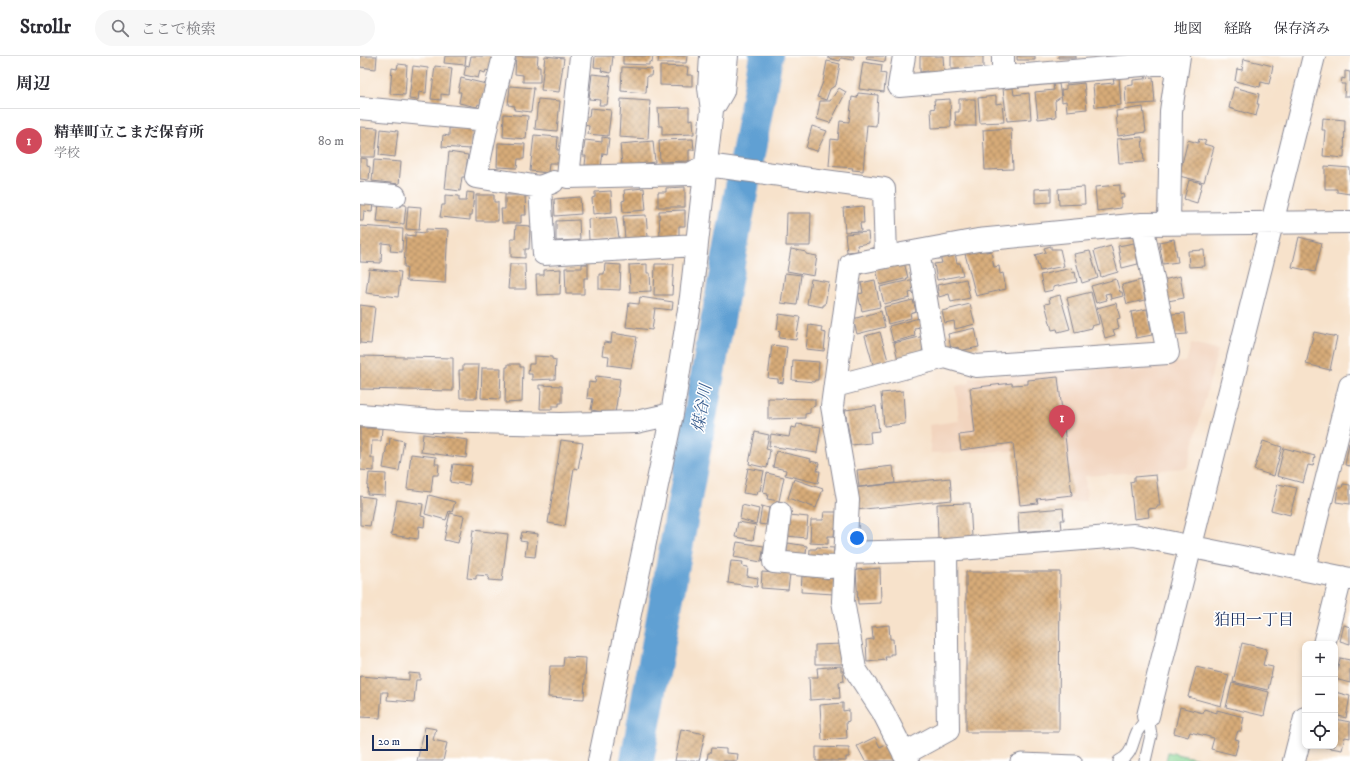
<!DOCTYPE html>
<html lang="ja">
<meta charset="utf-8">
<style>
body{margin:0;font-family:"IM FELL DW Pica","Noto Serif JP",serif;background:#f7f7f7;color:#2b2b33}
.controls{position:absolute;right:12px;bottom:12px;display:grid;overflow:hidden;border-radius:8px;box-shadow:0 2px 6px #0003}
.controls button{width:36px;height:36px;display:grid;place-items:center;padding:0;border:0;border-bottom:1px solid #e1e1e2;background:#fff;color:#2b2b33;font:20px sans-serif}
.scale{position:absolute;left:12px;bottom:10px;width:56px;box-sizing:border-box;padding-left:4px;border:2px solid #1b2f5e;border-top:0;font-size:11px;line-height:14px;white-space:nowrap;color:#1b2f5e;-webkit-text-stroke:3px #fff;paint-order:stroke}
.you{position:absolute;left:497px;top:482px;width:14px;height:14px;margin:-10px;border:3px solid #fff;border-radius:50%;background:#1a73e8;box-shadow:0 0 0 6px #1a73e833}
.badge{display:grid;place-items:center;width:26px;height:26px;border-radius:50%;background:#d1495b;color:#fff;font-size:13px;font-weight:700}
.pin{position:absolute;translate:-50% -33px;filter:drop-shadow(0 1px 2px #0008)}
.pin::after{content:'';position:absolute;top:21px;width:14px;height:12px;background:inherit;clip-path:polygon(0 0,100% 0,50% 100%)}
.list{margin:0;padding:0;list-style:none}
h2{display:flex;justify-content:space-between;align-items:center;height:52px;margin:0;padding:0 16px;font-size:17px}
h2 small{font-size:13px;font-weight:400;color:#7c7c81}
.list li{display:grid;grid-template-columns:26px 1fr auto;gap:12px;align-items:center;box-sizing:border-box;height:64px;padding:0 16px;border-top:1px solid #e1e1e2}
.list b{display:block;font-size:15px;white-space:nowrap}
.list p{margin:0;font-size:13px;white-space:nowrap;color:#7c7c81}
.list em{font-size:13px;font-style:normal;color:#7c7c81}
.icon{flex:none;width:22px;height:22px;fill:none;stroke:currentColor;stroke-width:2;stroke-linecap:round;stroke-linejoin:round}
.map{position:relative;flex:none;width:990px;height:705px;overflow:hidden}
header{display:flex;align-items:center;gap:24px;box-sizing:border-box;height:56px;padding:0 20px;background:#fff;border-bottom:1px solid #e1e1e2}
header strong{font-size:19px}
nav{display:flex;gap:22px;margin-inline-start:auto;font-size:14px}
.search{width:280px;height:36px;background:#f7f7f7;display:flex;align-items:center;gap:10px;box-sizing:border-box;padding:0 14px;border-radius:22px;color:#7c7c81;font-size:15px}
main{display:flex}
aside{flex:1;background:#fff}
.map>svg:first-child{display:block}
.built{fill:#f2d4be}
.grass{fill:url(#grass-tufts);stroke:#518278}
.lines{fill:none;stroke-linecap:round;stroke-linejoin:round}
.river{stroke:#61a0d3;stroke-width:34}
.building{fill:url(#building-cross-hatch)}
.service-casing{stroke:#898894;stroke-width:13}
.minor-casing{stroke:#898894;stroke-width:24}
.service{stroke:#fff;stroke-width:11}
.minor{stroke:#fff;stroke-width:22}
.labels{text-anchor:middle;stroke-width:3;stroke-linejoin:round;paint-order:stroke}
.water-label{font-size:16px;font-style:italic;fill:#375c8d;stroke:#fff}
.neighbourhood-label{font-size:16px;fill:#1b2f5e;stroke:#fff}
</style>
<header>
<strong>Strollr</strong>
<div class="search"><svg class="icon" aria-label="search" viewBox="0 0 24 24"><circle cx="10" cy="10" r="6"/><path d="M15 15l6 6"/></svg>ここで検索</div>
<nav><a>地図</a><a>経路</a><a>保存済み</a></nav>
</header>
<main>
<aside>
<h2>周辺<small></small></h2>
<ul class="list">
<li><span class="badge">1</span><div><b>精華町立こまだ保育所</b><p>学校</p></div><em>80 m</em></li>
</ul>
</aside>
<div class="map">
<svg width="990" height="705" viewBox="0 0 990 705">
<defs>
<pattern id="grass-tufts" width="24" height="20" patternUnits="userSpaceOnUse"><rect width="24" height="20" fill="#87d492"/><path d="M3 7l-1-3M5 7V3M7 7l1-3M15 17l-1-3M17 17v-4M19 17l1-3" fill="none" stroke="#74b680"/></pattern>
<pattern id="building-cross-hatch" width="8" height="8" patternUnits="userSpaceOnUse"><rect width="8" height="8" fill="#d7ab78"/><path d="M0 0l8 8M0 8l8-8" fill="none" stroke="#ae8c66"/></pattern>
</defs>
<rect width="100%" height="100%" fill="#fff"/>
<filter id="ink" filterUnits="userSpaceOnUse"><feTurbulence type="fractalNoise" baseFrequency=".025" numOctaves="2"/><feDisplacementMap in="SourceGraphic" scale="8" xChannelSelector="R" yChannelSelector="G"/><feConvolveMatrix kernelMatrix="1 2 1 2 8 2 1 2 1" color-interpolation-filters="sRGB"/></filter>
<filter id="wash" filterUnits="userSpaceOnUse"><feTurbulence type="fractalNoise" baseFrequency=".012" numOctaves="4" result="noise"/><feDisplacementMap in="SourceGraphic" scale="16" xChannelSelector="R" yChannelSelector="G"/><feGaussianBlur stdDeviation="0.9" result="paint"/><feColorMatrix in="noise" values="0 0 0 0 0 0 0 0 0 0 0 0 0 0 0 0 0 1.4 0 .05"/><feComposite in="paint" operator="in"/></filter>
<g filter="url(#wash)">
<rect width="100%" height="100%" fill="#f7e2cb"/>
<path class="built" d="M831,288L858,294L827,412L725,420L727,445L659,451L654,395L571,397L569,369L599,365L596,330L610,327V322L826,306Z"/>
<path class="grass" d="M808,696L847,705H806Z"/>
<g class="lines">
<path class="river" d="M277,705L406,0"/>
</g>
<g id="blocks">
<path class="building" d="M0,0H17L16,13L0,11Z
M85,0H106L105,9L84,7Z
M111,0H133L129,15L126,14L125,17L120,15L118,22L104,19L106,9L109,10Z
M156,0H178L177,11H180V26H163V19L155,18Z
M185,0L204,2L199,36L181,34Z
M235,0H253L251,17L241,15L242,12L234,11Z
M263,0H293L292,7L289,6V9L263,8Z
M299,0H327L326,7H298Z
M468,0H494L493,4L481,2L480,5L468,2Z
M507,0H526L525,6L506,3Z
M560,0H583L584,17L568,18V15L560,16Z
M591,0H623V13H591Z
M657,0H675V4H657Z
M698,0H716V2H698Z
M884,3L913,10L909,28L901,26L900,31L875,25L877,13L882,14Z
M467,5L480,8L476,29L470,33L466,44L457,41L463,26Z
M503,6L522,9L521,17L526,18L524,36L499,33Z
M38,8L47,9L45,39L30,38L32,12L37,13Z
M53,10L68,12L66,37L59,36L58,44L49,43Z
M75,10L92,12L89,39L81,38V44L71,43Z
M300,10L328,11L327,19H332V30L300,29Z
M262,11L292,13L291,20H287L286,37L261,35Z
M985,15L990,16V40H984L985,28H981L982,22L985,23Z
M232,18L251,20L247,49H239L240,44L229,43Z
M753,21H759L761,49L735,51L733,29L754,27Z
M101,22L126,28L123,43H121L120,49L118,48L117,51L99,47L101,36H98Z
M793,22L795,47L766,49L765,30L773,29V24Z
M724,27L727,53L707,55L706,45L702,46L701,34L706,33V29Z
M693,28H699L701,41L695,45L696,61L678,63L675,36L694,34Z
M150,30L174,32L171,56L154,54L155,50L148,49Z
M874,31L899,38L897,48H899L896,60L869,52Z
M479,32L486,36L470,67L457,63L460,45H470Z
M653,32L654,39L669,37L671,63L647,65L643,33Z
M498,37L518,39L516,70L507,69L503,115L492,114L493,112L469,110L471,83L478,84L480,65L489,66L492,41L497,42Z
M636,40V48L642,47L644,66L620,67L618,42Z
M178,43L200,45L197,75L175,73Z
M261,43L290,45L288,83L259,81Z
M590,43L591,71L572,72L571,53L575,52L574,44Z
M599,43H615L616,70H596L595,56H599Z
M329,51V64L333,63L334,78L302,79V70H299L298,52Z
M783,51L786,76L758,80L756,55Z
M230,52L251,54L248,80L228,78L229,70L225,69L226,61H229Z
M144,58L168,60L166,83L143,81Z
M963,62L985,64L984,102L963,100L965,74H962Z
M452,70L467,75L457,95L446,92Z
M0,71L18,72L15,101H0Z
M89,72L112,73L110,93L82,91L83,79L89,80Z
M651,72L653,113L625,114L623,74Z
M21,73L38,75L35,101L19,99Z
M174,79L198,81L197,94H200L199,107H189L188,117L170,115Z
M242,81L249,82L247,98L243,97L241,111L225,109L226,100H223L225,84L242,86Z
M782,81L784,106L759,107L757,83Z
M333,83L334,94H329V105L300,106L299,84Z
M839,83L846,85L844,88L854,91L844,126L819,120L828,84L838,87Z
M293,85L295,106L262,110L260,88Z
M138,87L165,88L164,103H158L157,112L137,111Z
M89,96L108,99L105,121H102L100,135L85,133Z
M0,102L7,103V110L10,111L9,124L0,123Z
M14,104L41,106L39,128L12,125Z
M965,110L990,112V138L977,136V133H965Z
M829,124L842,127L837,147L824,143Z
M760,129V138L763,137L764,142H761V152L737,155L735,131Z
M325,131V151H298V136H306V132Z
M724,131L725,148L699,149L698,133Z
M284,132L286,154L263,156L262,145L265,144L264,134Z
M691,132V146L675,147V133Z
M251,135L252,156L233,158L232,142L235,141V136Z
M107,136L114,137L112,159H110V164L80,161L82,149H85V139L99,140V145H106Z
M116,139H134V146H138V165H116Z
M145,139H165L166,159H161V167H142L141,153H145Z
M220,141L221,158L195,160L194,143Z
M0,146H13L12,156L4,155L3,165H0Z
M19,147L46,149L44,168L17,166Z
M48,150L61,151L59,174L46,173Z
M503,150L504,167H500L501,175L485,176L483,152Z
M325,154V170H319V181L300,182L299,155Z
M427,157H451L450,190H426Z
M286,159L288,181L265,183L263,160Z
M256,161L259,182L229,184L228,163Z
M219,164L220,184L196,185V165Z
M156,169L170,170L169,193H165V202L151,201V183H155Z
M0,170L43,173L42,196L30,195L31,188L22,187L21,207L0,206Z
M66,173L88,174L85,227L46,225L47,211H44L46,179L55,180V176L66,177Z
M508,176L509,187L497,189L498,195L487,196L485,178Z
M939,181L962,187L955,216L932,211Z
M814,183L818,206L803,208L799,186Z
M774,187L778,208L762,212L758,190Z
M624,190L626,196L631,195L634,211L639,210L640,218L643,217L646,233L616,240L604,194Z
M691,190V193H700L704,210L680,215L675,199L686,196L684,192Z
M751,190L758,216L741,221L734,195Z
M431,193L446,196V198L457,200L454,220L427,215Z
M844,194L845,210L829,211L828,195Z
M730,195L738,222L722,227L714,198Z
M595,197L597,207H600L603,219L577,224L574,208L582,207L580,200Z
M544,206L548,222L520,229L516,213Z
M150,208H165L166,233H148Z
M222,208H228V222H224V238H206L205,212H222Z
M245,208L261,209L260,234L239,233V218H244Z
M287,208V217H290L291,235L270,236L269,209Z
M295,208H314L312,239H294Z
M712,212L713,217L715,216L717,226L693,231V234L684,236L680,219Z
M9,213L41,216L38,241L6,237Z
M201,213L200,238L177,239L176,219H184V214Z
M425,217L441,219L437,249L421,247Z
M820,220L824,242L808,245L803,224Z
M451,223L469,226L465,249H463V251L447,248Z
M554,223L557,235L549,237L550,242L524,248L520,231Z
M606,223L610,242L591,246L589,238L579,241L577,229Z
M756,223L760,236H762L763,240L751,243L750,237L745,238L747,244L736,247L731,230Z
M515,224L520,251L502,255L498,238L503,237L501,227Z
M781,224L785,244L767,248L762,229Z
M731,236L739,268L731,270L732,272L715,276L707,242Z
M700,239L710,273L698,276L697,273L692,274L685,248L690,247L689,242Z
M280,241L313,246L312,254L295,252L292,274L266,271L269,247L279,248Z
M553,244L556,255L550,257L551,262L528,268L524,251Z
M756,247L760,262L757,263L759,272L753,274L755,279L745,282L737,252Z
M610,248L615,268L595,273L594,265L585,267L582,255Z
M0,249L15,251L11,288L0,287Z
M787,253L792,279L776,282L771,256Z
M521,255L525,271L497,278L493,263Z
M825,257L827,278L814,279L812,258Z
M419,258L440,261L436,284L419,282L420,275L417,274Z
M559,262L561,271L554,272L555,280L533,286L529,270Z
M449,269L462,271L461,276L466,277L464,295L446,293Z
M615,272L619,291L599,295L598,291L591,293L588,278Z
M520,276L529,308L514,312L505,280Z
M954,276L977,281L970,314L946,308Z
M252,277L277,281L271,312L248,309L249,300L242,299L244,286L251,287Z
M564,280L567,293L562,294L563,299L538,304L534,287Z
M412,289L427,291L423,327L418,326V323L408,322Z
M0,300L93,302V335L0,333Z
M174,300L192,301V303L196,304L195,323L172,324V318H168L169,308H174Z
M433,304L459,306L458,324H455L454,326L432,324Z
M148,308H160V311H163L162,346L145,347L146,311H148Z
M103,309H119L117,342H100L99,314H103Z
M122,312H141L140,343L121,342Z
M236,320L260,323L255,358L231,354L233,343L227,342L229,326L235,327Z
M698,321L712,439L677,443L678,447L660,449L653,387L601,394L599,379L615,377L610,332L652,327V329L668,328V324Z
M179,329L202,330V347H199V350H192V353H180L181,333H179Z
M543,335L545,368L524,370L521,337Z
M408,342L455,343V350L450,352V357L445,358V362L408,363Z
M516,350L519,375L510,376L511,387L491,389L485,354Z
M437,368L461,371L457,397L409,390L411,378L429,381L431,371L436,372Z
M0,372H22L21,385H12L11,402H14V415L0,414Z
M395,376L409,379L406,393L410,394L407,412L389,408Z
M63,378L108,384L106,402L61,396Z
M30,382L44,385L39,415L23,412L27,388L29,389Z
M201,384L223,387L218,413L214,412L205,470L188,467Z
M903,385L922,391L914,420L894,414Z
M989,387H990V410L985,409Z
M924,392L955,400L953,410L948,409L943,427L917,420Z
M416,395L451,403L450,405L459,407L457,415H460L458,427L425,419L426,414L413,411Z
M51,398L76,401L75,408H79L78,419H73L71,436L47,433Z
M93,408L112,410L109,429L90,426Z
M533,410L535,427L499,431L497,414Z
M388,412L404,415L400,435H398L397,439L383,437Z
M9,417L26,418L25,439L7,438Z
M407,417L424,421L419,445L407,443L408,438L403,437Z
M796,419L800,450H797V452L788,453L789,461L774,463L770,426L774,425V421Z
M590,422L592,444L495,454L492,432Z
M434,423L463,433L456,452L428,442Z
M918,428L937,432L930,459L911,454Z
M983,428L990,429V448L976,446L978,432H982Z
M69,439L95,446L92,456L89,455L86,464L65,458Z
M0,440L15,442L10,470L0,469Z
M37,444L63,448L61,460L65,461L64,471L59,470L58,483L31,479Z
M610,447L612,481L578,483L577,448Z
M382,449L399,453L396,468L380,463Z
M402,450L409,452L406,469L399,468Z
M703,452L704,464H701L702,473L659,476L658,456Z
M464,456H478L477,471H475L474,480H468V488L450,487L451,464H463Z
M90,457L104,460L98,487L84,484Z
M429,459L448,461L446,482L427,480Z
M378,466L396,469L393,484L375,481Z
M113,474L148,478L142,525L128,524L129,520L116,519V523L107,522Z
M162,476L178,478L175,501L165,500L167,486L160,485Z
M377,486L404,490L401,506L374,501Z
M428,487L447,490L445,504L426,502Z
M457,491L474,492L473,502L449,505L450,493H456Z
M371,505L383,506L382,510L388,511L387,520L398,522L397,531L368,527Z
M520,512L521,547L498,548L496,514Z
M402,516L430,518L428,534L401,532Z
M606,516H700L699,676H606Z
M442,520L475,522L474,538L441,536Z
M529,569L530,583H533L534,598H530V601H525L526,604L507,606L506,584L513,583L512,571Z
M984,569L990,571V588L980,585Z
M882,587L907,593L903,609L913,611L908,634L873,626Z
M482,588L483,608H455V589Z
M204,601L226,602L224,643L188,641L190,610H203Z
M980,602L990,604V627L975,623Z
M481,610V615H483L484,625L479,626L480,642L450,644L449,621H458L457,612Z
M836,611L869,619L861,650L828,641Z
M49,617L60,618V624H56L54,646L27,644L28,636H22L20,662L0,661V620L49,624Z
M872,627L909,636L904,660L866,651Z
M975,636L990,640L986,662L975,659Z
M483,647V655L489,654V665L486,666L487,682L462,684L460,649Z
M820,651L843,657L844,653L857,657V654L884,661L881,675H878L875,683L879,684L875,699L851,693L854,682L830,676L828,681L814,677Z
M975,663L990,666V682L985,681L982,694L965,691L975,690Z
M65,671L76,673L73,684L87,687L83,705H57Z
M321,673L345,678L339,705H315Z
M515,681L520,691L528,687L538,705H505L497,690Z
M456,691L489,692V701H486V705H456Z
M351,692L366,693V697L378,698L377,705H347L348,697H350Z"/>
</g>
</g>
<g filter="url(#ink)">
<use href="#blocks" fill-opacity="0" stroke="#898894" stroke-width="1"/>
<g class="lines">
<defs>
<path id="service" d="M656,705L661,703L716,705
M759,705C773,698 771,689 777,676C780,671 785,665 788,660
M785,705L791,679L788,660"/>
<path id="minor" d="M221,0L208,121L330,118L347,109L524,133L526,201L491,208L472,350L488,444L483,545L495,613L523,656L548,705
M544,0L539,30L817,6
M643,21V0
M356,47L363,35L367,0
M0,52L128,64L116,121L180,131
M128,64L144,0
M193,126L180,131L184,198L336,189
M0,137L35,140
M809,167L811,55L819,0
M558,195L576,303
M526,201L618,184L782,168L990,166
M475,330L585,301L616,310L808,297L782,168
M0,359L75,365L200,368L276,366L312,358
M420,457L414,506L468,511L485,510
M485,497L586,494L774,479L990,523
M944,513L990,330
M964,588L981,521
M788,660L954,0
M544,698L588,674L586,494
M239,705L312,358L331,241L352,54L349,32L351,0
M934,705L945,662"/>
</defs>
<use href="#service" class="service-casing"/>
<use href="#minor" class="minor-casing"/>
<use href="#service" class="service"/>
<use href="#minor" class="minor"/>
</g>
</g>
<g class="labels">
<g class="water-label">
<text transform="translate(341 352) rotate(-80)" y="6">煤谷川</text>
</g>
<g class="neighbourhood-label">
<text x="894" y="569">狛田一丁目</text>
</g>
</g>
</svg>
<div class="controls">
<button>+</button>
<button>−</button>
<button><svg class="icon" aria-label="locate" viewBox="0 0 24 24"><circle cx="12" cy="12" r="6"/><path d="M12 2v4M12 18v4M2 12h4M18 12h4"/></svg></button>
</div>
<div class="scale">20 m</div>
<div class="you"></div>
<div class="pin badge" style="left:702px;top:382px">1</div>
</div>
</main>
